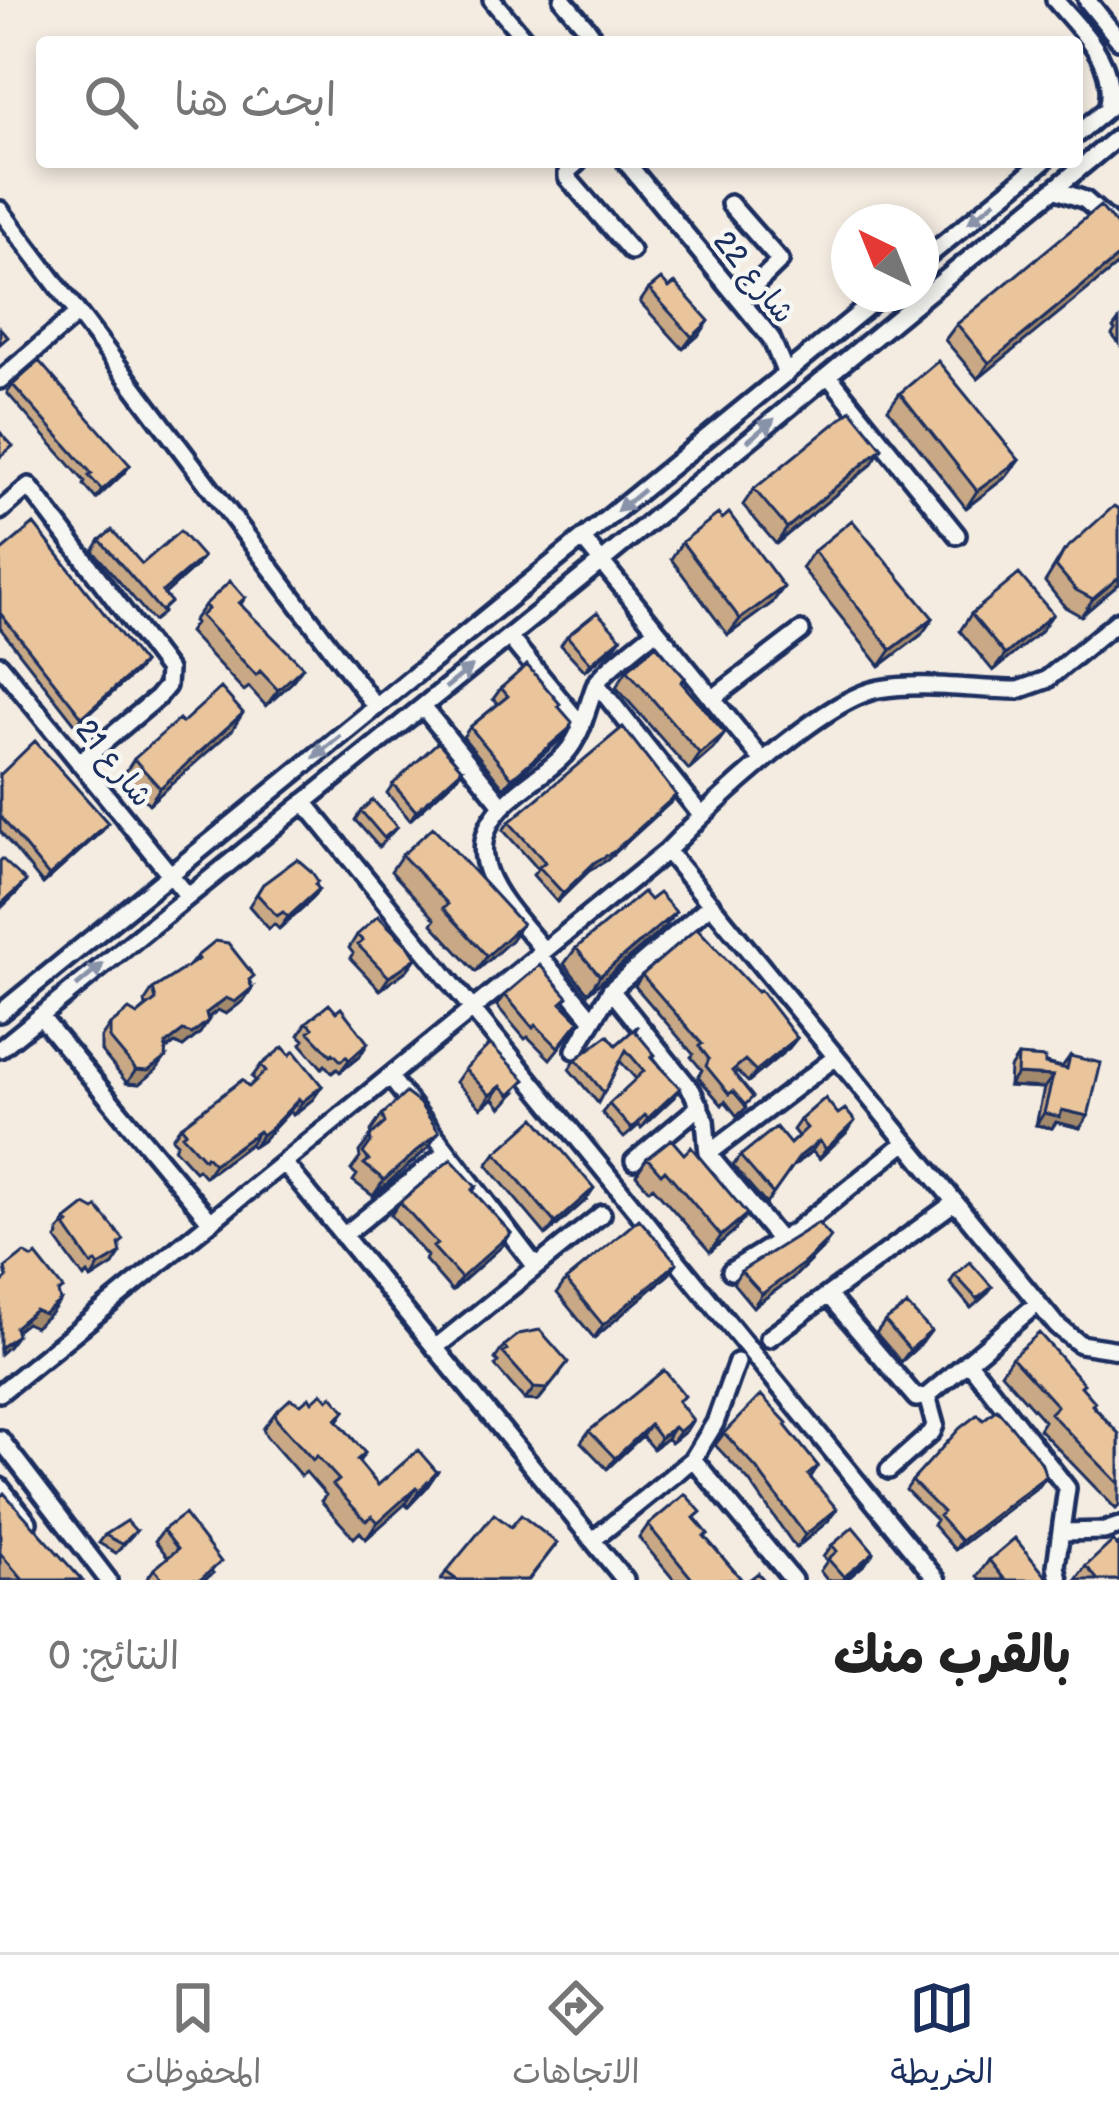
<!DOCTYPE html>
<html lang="ar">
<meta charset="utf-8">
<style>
body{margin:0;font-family:"Balsamiq Sans","Playpen Sans Arabic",sans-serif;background:#f6f6f6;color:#222;direction:rtl}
.compass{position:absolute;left:831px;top:204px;width:108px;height:108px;border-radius:50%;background:#fff;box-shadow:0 6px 18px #0003;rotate:317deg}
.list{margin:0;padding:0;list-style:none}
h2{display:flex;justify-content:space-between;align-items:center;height:156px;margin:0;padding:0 48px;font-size:51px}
h2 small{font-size:39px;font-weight:400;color:#767676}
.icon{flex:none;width:66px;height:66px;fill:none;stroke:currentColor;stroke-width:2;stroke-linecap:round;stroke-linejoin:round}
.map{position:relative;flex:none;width:1119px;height:1580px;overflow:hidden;direction:ltr}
.search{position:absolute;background:#fff;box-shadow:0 6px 18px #0003;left:36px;right:36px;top:36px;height:132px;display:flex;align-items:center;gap:30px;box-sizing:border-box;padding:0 42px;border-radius:12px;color:#767676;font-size:45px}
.sheet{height:372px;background:#fff}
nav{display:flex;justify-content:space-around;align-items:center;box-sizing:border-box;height:168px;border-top:3px solid #e0e0e0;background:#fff;font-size:33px;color:#767676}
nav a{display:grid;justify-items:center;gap:6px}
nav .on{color:#1b2f5e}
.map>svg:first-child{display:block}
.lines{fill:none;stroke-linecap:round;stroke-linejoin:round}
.minor-casing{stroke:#1b2f5e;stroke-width:24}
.minor{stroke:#f6f6f2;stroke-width:15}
.wall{fill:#c9a985;stroke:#1b2f5e;stroke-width:3}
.shaded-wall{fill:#a48a6c;stroke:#1b2f5e;stroke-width:3}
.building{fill:#eac59b;stroke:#1b2f5e;stroke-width:3}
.oneway{fill:#8892a8}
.labels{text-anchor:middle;stroke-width:9;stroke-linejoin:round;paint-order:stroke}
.street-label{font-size:30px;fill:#1b2f5e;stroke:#f6f6f2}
</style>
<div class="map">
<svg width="1119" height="1580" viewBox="0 0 1119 1580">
<rect width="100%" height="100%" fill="#f4ece1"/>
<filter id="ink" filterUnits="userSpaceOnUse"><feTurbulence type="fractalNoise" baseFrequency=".00833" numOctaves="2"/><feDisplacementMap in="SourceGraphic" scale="24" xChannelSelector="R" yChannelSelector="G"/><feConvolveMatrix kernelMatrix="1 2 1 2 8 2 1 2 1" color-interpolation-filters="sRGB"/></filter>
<g filter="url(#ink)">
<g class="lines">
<defs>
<path id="minor" d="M492,0L527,42
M563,0L590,32L585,42
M1055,0C1082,32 1119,64 1107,109
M1087,0L1119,40
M1077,134L1112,105
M578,162L567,172V177L631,251
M626,162L771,338L786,374
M1054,189L1085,200L1119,230
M730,204L780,261L740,300
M0,210L376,707
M921,262L1043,162
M828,375L957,535
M0,380L78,313
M0,511L29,486L168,670L167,686L157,698L79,763
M583,539L763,761
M509,637L582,726
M0,665L187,895
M596,683L701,815
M712,699L801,631
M423,707L503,806
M304,802L937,1580
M667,851L1056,1325L1080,1344L1119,1350
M544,951C512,910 454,860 501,808C520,787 546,774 565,754C583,734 586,709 595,686C603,670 641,643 656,630
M539,955L592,1019
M611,990L692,1091L705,1120L708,1154L779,1239
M0,1013L883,294
M40,1016L211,1222
M0,1049L601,562L1119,136
M575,1050L611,990L711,904
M390,1077L536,1267
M708,1154L836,1057
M634,1161L700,1106
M284,1163L625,1580
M343,1236L447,1152
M731,1271L794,1232L906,1142
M828,1295L916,1398L927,1396L1038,1303
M769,1338L955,1202
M435,1348L602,1214
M968,1361L1067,1488L1056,1566L1059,1580
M0,1393L667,851C709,807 822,700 879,689C923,681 974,690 1018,690L1046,680L1119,620
M0,1439L108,1580
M693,1459L793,1580
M889,1470L932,1432L935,1425L927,1396
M0,1487L28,1522
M1063,1532L1104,1531L1119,1526
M593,1540L693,1459L715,1423L737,1362"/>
</defs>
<use href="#minor" class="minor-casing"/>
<use href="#minor" class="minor"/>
</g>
<path class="wall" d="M1119,228L978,379L945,340L957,324Z
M669,288L700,334L683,349L640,302L649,289Z
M1119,320V344L1112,335L1115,330L1113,328Z
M13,385L130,465L124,473L96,499L84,485L85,482L7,393Z
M900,393L1019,460L1007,476L966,508L888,409Z
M871,465L776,544L743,505L754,489Z
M100,540L142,564L195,567L164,595L163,613L153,621L93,551Z
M682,542L772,603L728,635L671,559Z
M814,551L933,618L921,635L880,666L802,568Z
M1064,551L1119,584L1081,616L1065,607L1045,582Z
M0,552L143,663L137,671L76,725L0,628Z
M245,598L241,604L291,683L266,706L249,687L244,691L189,632L195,623L193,621L205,605Z
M971,614L1041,631L993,671L960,631Z
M567,636L621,638L615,646L585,671L561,645Z
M627,670L685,678L682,684L725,733L713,749L689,770L616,687Z
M501,688L559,707L561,739L504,788L463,737L470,727L498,704L493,699Z
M182,723L232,730L149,804L123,776L134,759Z
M462,769L456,778L410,820L387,793L393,784Z
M0,775L102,831L43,884L0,831Z
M670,803L607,860L589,871L557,902L533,875L538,869L503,830L509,822Z
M361,811L397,827L379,847L355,820Z
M402,855L522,924L511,940L476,972L432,924L435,919L391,871Z
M263,884L316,885L310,901L279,929L274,924L269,929L249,906Z
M664,928L588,993L564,964L576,948Z
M357,935L416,958L407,970L380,990L350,958L353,953L349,948Z
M197,956L250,982L252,988L243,1001L226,1014L218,1010L208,1018L200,1033L183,1047L175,1043L165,1050V1058L156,1070L140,1084L127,1083L101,1051V1038L110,1025L137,1015L146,1007L145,1001L153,989L190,965Z
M642,975L797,1038L789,1048L748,1082L737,1071L734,1074L746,1108L737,1116L725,1101L722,1105L698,1077L702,1070L691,1057L693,1054L635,986Z
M505,995L563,1005L571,1033L550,1059L528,1037L525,1039L497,1006Z
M307,1022L360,1056L340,1072L337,1069L332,1073L325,1065L322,1068L301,1044L304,1040L299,1035Z
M635,1031L674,1097L641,1128L639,1125L624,1138L602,1113L609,1104L636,1079L620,1061L598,1103L569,1069L576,1059L616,1045Z
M1018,1056L1062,1067L1070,1056L1088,1116L1080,1128L1056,1122L1052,1128L1036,1125L1044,1088L1009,1086L1010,1068Z
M261,1065L322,1086L313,1099L293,1115L290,1111L262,1141L253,1147L250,1144L205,1177L198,1169L195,1171L174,1148L177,1143L172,1138L181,1126L249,1087L256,1081L252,1077Z
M465,1069L516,1092L501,1108L493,1098L481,1108L456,1082Z
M382,1115L427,1149L373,1196L353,1181L357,1175L351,1170L360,1158L359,1152L372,1135L371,1131Z
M800,1120L848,1131L819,1159L812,1151L793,1166L766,1204L733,1166L740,1156L790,1144L798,1136L793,1130Z
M496,1153L586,1200L546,1235L487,1165Z
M684,1154L735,1230L710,1252L653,1187L649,1190L636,1175L647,1158Z
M476,1187L473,1191L511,1233L502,1246L452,1291L425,1260L427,1256L391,1215L400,1202Z
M66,1220L120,1246L113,1265L91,1279L88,1274L84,1278L56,1239L59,1235L58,1233Z
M822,1249L794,1277L753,1307L733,1283L741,1271Z
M668,1275L594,1338L557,1293L566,1280Z
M955,1275L992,1287L986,1295L971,1308L950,1283Z
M885,1321L922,1343L901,1362L876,1333Z
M504,1346L560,1374L538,1401L525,1400L495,1366L498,1362L495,1359Z
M1012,1357L1082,1387L1093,1405L1119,1434V1506L1116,1509L1039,1429L1044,1421L1001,1373Z
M328,1400L345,1411L338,1421L365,1453L359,1462L378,1485L437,1472L426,1488L408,1507L405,1504L366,1539L360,1532L354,1538L321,1501L326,1495L306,1472L301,1476L266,1436L263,1429L275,1413L301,1404Z
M679,1403L686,1431L671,1443L667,1438L653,1449L642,1436L607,1469L581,1442L589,1431Z
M983,1420L1046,1476L1040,1485L955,1550L933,1525L936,1520L906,1490L912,1481Z
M785,1426L818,1466L811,1477L828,1521L796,1548L749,1481L715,1445L724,1433Z
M0,1497L82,1580H0Z
M696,1519L708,1534L705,1537L742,1580H674L639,1538L648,1525Z
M511,1527L557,1543L529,1580H441L446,1572Z
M163,1530L213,1573L205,1580H146L154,1569L168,1557L155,1541Z
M136,1531L116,1553L99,1543L105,1535Z
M832,1545L865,1564L846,1580H827L820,1571L827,1561L823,1557Z
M1117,1546L1119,1580H1076L1086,1566Z
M989,1560L1049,1580H981L977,1576Z"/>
<path class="shaded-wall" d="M1119,256V264L978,379L989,363Z
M709,321L700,334L683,349L692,337Z
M882,448L871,465L776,544L787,528Z
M1019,460L1007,476L966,508L977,491Z
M130,465L124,473L96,499L102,490Z
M203,557L195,567L155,603L162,592Z
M1119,577V584L1081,616L1093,599Z
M784,587L772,603L728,635L740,619Z
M1053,614L1041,631L993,671L1005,655Z
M933,618L921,635L880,666L891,650Z
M621,638L615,646L585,671L591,663Z
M143,663L137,671L76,725L82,717Z
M303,667L291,683L266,706L278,690Z
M243,713L232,730L149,804L160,788Z
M569,729L561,739L504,788L512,778Z
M725,733L713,749L689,770L700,754Z
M462,769L456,778L410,820L416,811Z
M676,795L670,803L607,860L589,871L557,902L563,893L595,862Z
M108,823L102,831L43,884L49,876Z
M26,881L17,893L0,909V905Z
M319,889L310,901L279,929L288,917Z
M676,912L664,928L588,993L600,976Z
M522,924L511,940L476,972L487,956Z
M416,958L407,970L380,990L389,977Z
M252,988L243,1001L226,1014L218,1010L198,1025L206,1013L226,998Z
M208,1021L200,1033L183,1047L175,1043L157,1056L166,1044L183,1031Z
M797,1038L789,1048L748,1082L756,1071Z
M368,1043L360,1056L340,1072L349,1060Z
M165,1058L156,1070L140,1084L127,1083L136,1070Z
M1017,1074L1053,1076L1044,1088L1009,1086Z
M322,1086L313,1099L293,1115L302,1102Z
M501,1086L493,1098L481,1108L490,1095Z
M680,1088L674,1097L641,1128L648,1118Z
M299,1099L290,1111L262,1141L253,1147L262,1135Z
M1062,1110L1088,1116L1080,1128L1056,1122L1052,1128L1036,1125L1044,1113Z
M855,1121L848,1131L819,1159L826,1149Z
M259,1131L250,1144L205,1177L214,1164Z
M439,1132L427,1149L373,1196L384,1180Z
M819,1141L812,1151L793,1166L800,1156Z
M594,1188L586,1200L546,1235L555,1223Z
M747,1214L735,1230L710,1252L721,1236Z
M511,1233L502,1246L452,1291L461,1278Z
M831,1237L822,1249L794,1277L753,1307L762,1294Z
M121,1253L113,1265L91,1279L99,1266Z
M677,1263L668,1275L594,1338L603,1325Z
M60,1301L51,1313L35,1327L26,1323L6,1339L15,1327L35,1310Z
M931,1331L922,1343L901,1362L910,1350Z
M17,1335L8,1347L0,1354V1348Z
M568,1362L538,1401L525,1400L534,1388Z
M693,1420L686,1431L671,1443L679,1432Z
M650,1425L642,1436L607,1469L615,1458Z
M674,1427L667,1438L653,1449L660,1438Z
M437,1472L426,1488L408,1507L419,1491Z
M1046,1476L1040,1485L955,1550L961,1541Z
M416,1488L405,1504L366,1539L378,1522Z
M837,1509L828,1521L796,1548L805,1535Z
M874,1552L865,1564L846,1580H842Z"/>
<path class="building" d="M1100,206L1119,228V256L989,363L957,324Z
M661,279L669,288L675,283L709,321L692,337L649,289Z
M0,328L8,337L0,344Z
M39,361L130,465L102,490L89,476L92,474L13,385Z
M938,361L1019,460L977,491L900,393Z
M851,410L882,448L787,528L754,489Z
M0,432L13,446L0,457Z
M1114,506L1119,509V577L1093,599L1076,590L1056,566L1064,551Z
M729,513L784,587L740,619L682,542L718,514L722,519Z
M852,520L933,618L891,650L814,551Z
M34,524L143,663L82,717L0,613V552Z
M112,530L142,564L180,531L203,557L162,592L171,602L161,611L100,540Z
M1019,574L1053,614L1005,655L971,614Z
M230,581L245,598L239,603L303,667L278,690L260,671L256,675L201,616L208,609L205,605Z
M597,612L621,638L591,663L567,636Z
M656,645L685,678L681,682L725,733L700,754L627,670Z
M527,665L560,704L558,706L572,722L569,729L512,778L470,727L508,696L501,688Z
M221,688L243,713L160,788L134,759L179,719L182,723Z
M623,727L676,795L613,852L595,862L563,893L539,867L545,862L509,822Z
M35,741L108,823L49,876L0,816V775Z
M438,742L462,769L416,811L393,784Z
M373,800L397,827L384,838L361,811Z
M433,827L522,924L487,956L443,908L448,904L402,855Z
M2,859L26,881L0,905V861Z
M297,859L311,871L318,881L315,884L319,889L288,917L283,912L277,916L257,894L263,884Z
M643,892L650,900L659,893L676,912L600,976L576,948Z
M378,916L409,947L416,958L389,977L358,945L363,941L357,935Z
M697,928L757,992L760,990L797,1038L756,1071L745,1060L732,1071L753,1097L745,1105L733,1091L729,1094L706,1066L709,1059L699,1046L702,1044L642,975Z
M215,941L228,943L254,976L249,980L252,988L235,1002L226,998L206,1013L208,1021L192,1034L183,1031L166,1044L165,1058L148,1071L136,1070L110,1039V1025L129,1010L137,1015L156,1000L153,989L199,959L197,956Z
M540,965L568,997L561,1003L579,1021L558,1047L536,1025L533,1028L505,995Z
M329,1004L336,1012L341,1008L368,1043L349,1060L346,1056L341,1061L333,1053L331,1055L309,1032L313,1028L307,1022Z
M638,1026L635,1031L655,1055L651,1058L680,1088L648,1118L645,1115L631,1129L609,1104L644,1071L626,1050L604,1093L576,1059L608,1035L616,1045Z
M490,1044L525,1080L510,1095L501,1086L490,1095L465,1069Z
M283,1047L290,1055L294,1051L322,1086L302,1102L299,1099L271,1128L262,1135L259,1131L214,1164L206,1156L204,1159L182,1135L186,1132L181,1126L242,1080L249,1087L266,1071L261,1065Z
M1018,1056L1045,1058V1064L1067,1069L1070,1056L1101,1063L1088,1116L1062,1110L1060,1117L1044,1113L1053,1076L1017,1074Z
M406,1093L419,1103L439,1132L384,1180L364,1164L369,1160L363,1153L371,1142L370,1136L385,1123L382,1115Z
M825,1098L838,1114L845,1109L855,1121L826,1149L819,1141L800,1156L773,1194L740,1156L776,1127L790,1144L807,1128L800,1120Z
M535,1118L594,1188L555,1223L496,1153Z
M671,1139L684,1154L691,1147L747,1214L721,1236L665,1170L661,1174L647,1158Z
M451,1159L476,1187L472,1190L511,1233L461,1278L433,1247L437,1244L400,1202Z
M85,1205L94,1210L97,1207L124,1240L119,1244L121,1253L99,1266L96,1262L92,1265L65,1226L69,1223L66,1220Z
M639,1219L677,1263L603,1325L566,1280Z
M818,1223L831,1237L803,1264L762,1294L741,1271Z
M24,1253L33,1258L36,1255L63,1289L58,1292L60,1301L44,1314L35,1310L15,1327L17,1335L0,1348V1284L7,1278L5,1268Z
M970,1262L992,1287L977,1299L955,1275Z
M907,1305L931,1331L910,1350L885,1321Z
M540,1330L568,1362L547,1389L534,1388L503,1353L507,1350L504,1346L519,1334Z
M1039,1333L1084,1384L1081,1386L1095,1402L1092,1405L1119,1434V1484L1050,1413L1057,1406L1012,1357Z
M664,1370L685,1396L678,1401L693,1420L679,1432L674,1427L660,1438L650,1425L615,1458L589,1431Z
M322,1393L328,1400L332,1396L345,1411L336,1419L365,1453L357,1460L378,1485L418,1450L437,1472L419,1491L416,1488L378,1522L372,1516L366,1521L333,1485L339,1480L317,1456L313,1460L277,1420L275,1413L290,1399L301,1404L309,1397L312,1402Z
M761,1395L787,1423L785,1425L818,1466L808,1475L837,1509L805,1535L757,1469L724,1433Z
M997,1409L1041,1462L1046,1476L961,1541L939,1516L943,1512L912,1481L960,1428L978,1414L983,1420Z
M4,1493L82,1580H23L0,1553V1497Z
M685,1494L701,1512L694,1518L708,1534L704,1536L742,1580H693L648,1525Z
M184,1514L221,1562L200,1580H164L154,1569L178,1549L163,1530Z
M494,1514L511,1527L521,1515L557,1543L528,1580H457L446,1572Z
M127,1521L136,1531L122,1544L105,1535Z
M853,1527L874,1552L844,1577L828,1559L837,1551L832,1545Z
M1015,1538L1049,1580H1005L989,1560Z
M1113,1541L1117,1546L1119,1544V1580H1098L1086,1566Z
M758,1573L764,1580H749Z"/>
<defs><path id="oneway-solid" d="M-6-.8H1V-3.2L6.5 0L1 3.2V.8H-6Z" transform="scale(3)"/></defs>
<g class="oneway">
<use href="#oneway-solid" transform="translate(982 212) rotate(141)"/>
<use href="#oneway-solid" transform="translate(761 430) rotate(-40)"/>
<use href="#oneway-solid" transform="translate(630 501) rotate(141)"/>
<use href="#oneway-solid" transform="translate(459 677) rotate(-39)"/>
<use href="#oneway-solid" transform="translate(327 747) rotate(141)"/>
<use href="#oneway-solid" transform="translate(90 975) rotate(-40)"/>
</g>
</g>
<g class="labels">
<g class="street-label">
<text transform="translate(754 277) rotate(51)" y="10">شارع 22</text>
<text transform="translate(114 763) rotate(51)" y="10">شارع 21</text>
</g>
</g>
</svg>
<svg class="compass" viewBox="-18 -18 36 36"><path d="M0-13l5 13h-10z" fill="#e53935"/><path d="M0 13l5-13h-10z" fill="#767676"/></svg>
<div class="search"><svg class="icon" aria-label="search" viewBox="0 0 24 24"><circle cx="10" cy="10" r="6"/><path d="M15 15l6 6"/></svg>ابحث هنا</div>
</div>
<section class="sheet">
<h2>بالقرب منك<small>النتائج: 0</small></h2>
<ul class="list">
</ul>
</section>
<nav>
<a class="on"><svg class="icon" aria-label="map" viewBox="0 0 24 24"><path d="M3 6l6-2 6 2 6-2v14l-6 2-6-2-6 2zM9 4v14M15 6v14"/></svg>الخريطة</a>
<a><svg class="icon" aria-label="directions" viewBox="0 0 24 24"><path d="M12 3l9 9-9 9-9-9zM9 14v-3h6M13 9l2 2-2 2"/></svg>الاتجاهات</a>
<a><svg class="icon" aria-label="saved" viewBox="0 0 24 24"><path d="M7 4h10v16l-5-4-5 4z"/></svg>المحفوظات</a>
</nav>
